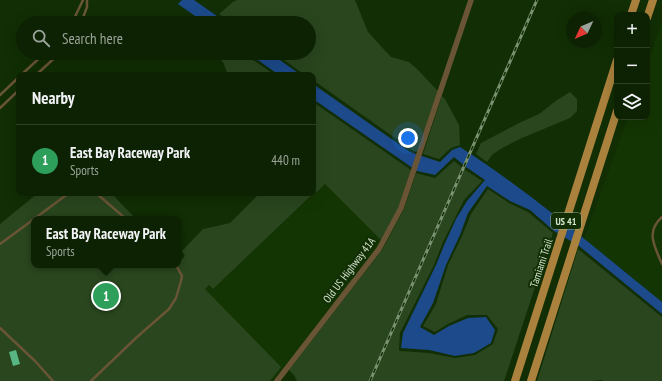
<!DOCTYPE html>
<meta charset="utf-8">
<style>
body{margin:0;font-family:"PT Sans Narrow",sans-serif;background:#1b2f12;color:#f1f3f6}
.controls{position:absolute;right:12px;top:12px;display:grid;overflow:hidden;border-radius:8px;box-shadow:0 4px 16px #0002}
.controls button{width:36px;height:36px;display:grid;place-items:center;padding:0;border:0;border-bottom:1px solid #2d3f25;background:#0d2203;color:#f1f3f6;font:20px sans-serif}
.compass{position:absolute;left:566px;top:12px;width:36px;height:36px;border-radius:50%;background:#0d2203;box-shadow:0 4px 16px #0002;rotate:226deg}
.you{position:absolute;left:408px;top:138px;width:14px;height:14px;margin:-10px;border:3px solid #fff;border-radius:50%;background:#1a73e8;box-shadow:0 0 0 6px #1a73e833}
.badge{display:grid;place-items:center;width:26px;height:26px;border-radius:50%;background:#b45309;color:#fff;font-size:13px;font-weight:700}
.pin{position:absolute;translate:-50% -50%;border:2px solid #fff;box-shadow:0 1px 4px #0006}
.popup{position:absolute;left:31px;top:216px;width:150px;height:52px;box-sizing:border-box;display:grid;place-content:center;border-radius:8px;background:#0d2203;filter:drop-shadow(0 1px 3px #0005);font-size:13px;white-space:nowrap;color:#9aa49a}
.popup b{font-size:15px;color:#f1f3f6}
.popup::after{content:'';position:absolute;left:50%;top:100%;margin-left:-8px;border:8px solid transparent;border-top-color:#0d2203}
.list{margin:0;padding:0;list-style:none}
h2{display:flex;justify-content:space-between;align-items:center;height:52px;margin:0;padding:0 16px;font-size:17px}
h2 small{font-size:13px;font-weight:400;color:#9aa49a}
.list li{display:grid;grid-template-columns:26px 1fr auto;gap:12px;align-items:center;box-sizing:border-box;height:72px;padding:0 16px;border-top:1px solid #2d3f25}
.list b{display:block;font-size:15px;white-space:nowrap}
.list p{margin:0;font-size:13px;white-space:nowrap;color:#9aa49a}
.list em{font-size:13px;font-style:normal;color:#9aa49a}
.icon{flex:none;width:22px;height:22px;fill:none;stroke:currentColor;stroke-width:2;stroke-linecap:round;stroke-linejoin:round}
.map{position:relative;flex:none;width:662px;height:381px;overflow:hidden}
.search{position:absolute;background:#0d2203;box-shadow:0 4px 16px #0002;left:16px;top:16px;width:300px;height:44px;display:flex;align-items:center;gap:10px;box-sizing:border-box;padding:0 14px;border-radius:22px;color:#9aa49a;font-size:15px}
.panel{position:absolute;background:#0d2203;box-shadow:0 4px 16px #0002;left:16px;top:72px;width:300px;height:124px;border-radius:8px}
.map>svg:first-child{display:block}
.built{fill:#133503}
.green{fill:#29461e}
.water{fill:#1c4a8a}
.building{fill:#58b683}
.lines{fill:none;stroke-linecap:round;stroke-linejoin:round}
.service{stroke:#695536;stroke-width:2.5}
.minor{stroke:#695536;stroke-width:5.5}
.primary{stroke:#ab823d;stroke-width:8}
.rail-casing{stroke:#7b9272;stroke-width:3}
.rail{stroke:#112e04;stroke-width:1.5;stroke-dasharray:4.5;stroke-linecap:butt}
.labels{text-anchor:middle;stroke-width:4;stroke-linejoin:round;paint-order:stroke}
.shield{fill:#112e04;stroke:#98ad90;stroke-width:1}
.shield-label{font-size:10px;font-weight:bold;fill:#d2e4cc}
.street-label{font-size:11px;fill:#d2e4cc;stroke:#112e04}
</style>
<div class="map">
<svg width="662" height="381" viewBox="0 0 662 381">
<rect width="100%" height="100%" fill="#112e04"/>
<path class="built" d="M662,22V302L584,239L628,117H647V64Z
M325,184L381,240L377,247L273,381H109L209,285L212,289L317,191L318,192Z"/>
<path class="green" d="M237,0H355L368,32L391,57L409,62L417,69L438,91L417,152L412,150L313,80V75H305L274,53H309V23H232L219,14L233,2Z
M215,53H243L275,75H228L223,62Z
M570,92L577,99V111L570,118L522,138L504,147L493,154L487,162L476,154L481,143L519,123L539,114L557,100Z
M442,96L445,99L459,125L460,145L451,148L439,159L423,154Z
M313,102L411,170L399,207L381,240L325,184L317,192L316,191L213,289L209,285L205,289L281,367L270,381H0V224L38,193H111L136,219H34V265H178V262H179L185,256L182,251L203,229L230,223L260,193H313Z
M454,161L464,169L482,181L464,200L443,242L434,265L400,333L399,350L400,351L429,353L455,358L475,355L493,344L498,329L487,315H467L448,324L435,332L423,326L436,304L448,265L462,236L471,214L488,189L509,203L528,212L553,233L504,381H297L294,375L289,370L382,250L404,209L416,173L435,178Z
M578,249L662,317V381H603L601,380L591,381H537Z"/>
<path class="water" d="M182,0H194L227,23H205L178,4Z
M248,53H270L301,75H279Z
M313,84L410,152L440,162L452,150L460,147C532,193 596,249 662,302V314L579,246L554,231L530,210L510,201L487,186L468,213L460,235L446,265L433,303L420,327L434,335L449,326L468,318L486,317L495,330L491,343L474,353L455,356L429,350L401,348L403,333L436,265L445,243L456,219L467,201L485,180L466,167L454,157L435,175L417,171L313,99Z"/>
<path class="building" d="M16,350L20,364L13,366L9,352Z"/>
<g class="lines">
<path class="service" d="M72,23L83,0
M81,23L87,7V0
M21,75L45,53
M36,75L60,53
M0,95L19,77
M0,108L19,90
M96,193L126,219
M662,217C645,232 655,247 662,264
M34,219L69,193
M0,244L34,219
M0,328L35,361L53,381
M91,381L137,337L169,309L176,298L181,281L182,276L176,265"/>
<path class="minor" d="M277,381L379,249L401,208L471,0"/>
<path class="primary" d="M631,15L636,0
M647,18L653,0
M515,381L617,60
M531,381L617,111"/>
<defs>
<path id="rail" d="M370,381L537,0"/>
</defs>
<use href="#rail" class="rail-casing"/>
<use href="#rail" class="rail"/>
</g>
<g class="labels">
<rect class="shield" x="551" y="213" width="30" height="16" rx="3"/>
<g class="shield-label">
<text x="566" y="225">US 41</text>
</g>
<g class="street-label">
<text transform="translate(541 263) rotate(-72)" y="4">Tamiami Trail</text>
<text transform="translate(349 270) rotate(-53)" y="4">Old US Highway 41A</text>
</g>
</g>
</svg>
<div class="controls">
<button>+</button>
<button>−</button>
<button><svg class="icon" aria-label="layers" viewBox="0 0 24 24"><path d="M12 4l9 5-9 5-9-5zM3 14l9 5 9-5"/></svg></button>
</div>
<svg class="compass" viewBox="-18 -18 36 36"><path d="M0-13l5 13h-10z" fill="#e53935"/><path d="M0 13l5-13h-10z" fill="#9aa49a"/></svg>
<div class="you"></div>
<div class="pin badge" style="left:106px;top:296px;background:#2e9e5b">1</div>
<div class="popup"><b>East Bay Raceway Park</b>Sports</div>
<div class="search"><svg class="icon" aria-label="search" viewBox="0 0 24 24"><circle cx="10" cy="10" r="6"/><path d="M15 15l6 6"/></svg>Search here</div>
<section class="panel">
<h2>Nearby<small></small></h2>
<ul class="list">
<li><span class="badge" style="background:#2e9e5b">1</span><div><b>East Bay Raceway Park</b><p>Sports</p></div><em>440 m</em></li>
</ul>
</section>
</div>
